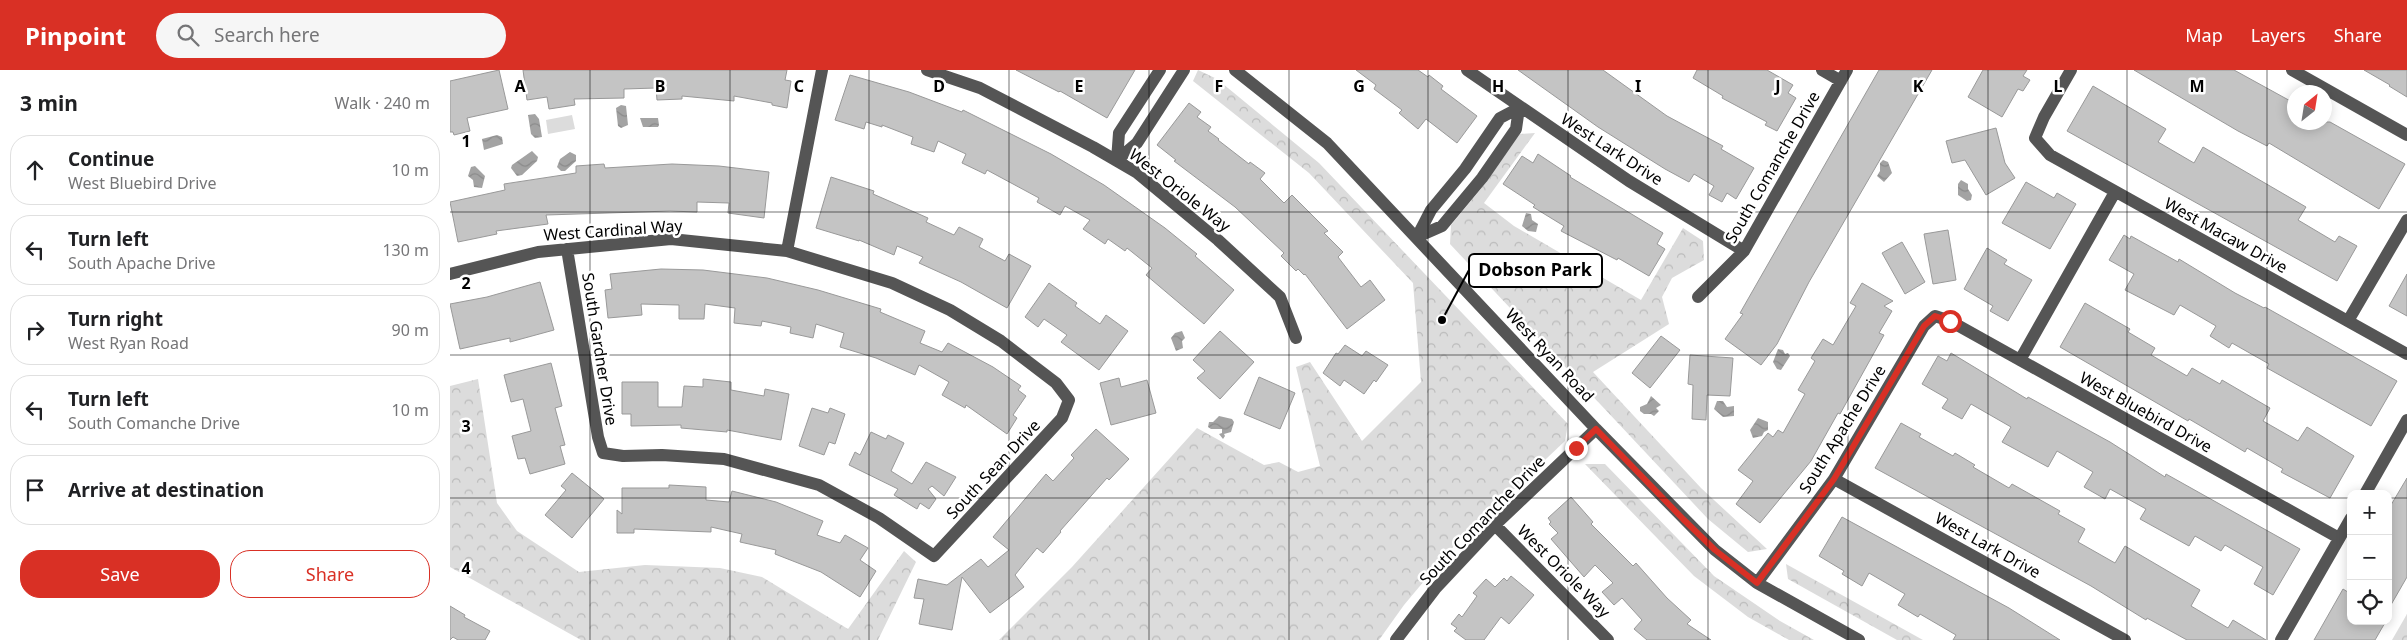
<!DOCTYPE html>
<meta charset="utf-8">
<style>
body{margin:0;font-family:"Noto Sans",sans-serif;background:#f6f6f6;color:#202124}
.controls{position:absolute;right:15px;bottom:15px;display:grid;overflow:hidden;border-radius:10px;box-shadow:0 2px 12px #0003}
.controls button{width:45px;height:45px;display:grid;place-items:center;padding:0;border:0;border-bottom:1px solid #e0e0e0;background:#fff;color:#202124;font:25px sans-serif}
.compass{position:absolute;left:1837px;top:15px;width:45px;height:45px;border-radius:50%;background:#fff;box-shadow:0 2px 12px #0003;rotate:30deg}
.stop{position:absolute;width:15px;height:15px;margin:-11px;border:4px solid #d93025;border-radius:50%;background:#fff}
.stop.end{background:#d93025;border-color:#fff;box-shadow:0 1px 5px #0008}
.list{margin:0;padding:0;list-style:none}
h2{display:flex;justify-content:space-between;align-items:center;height:65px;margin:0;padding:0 20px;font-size:21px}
h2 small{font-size:16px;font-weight:400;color:#757577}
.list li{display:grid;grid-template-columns:32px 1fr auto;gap:15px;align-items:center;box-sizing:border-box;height:70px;margin:0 10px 10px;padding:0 10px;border:1px solid #e0e0e0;border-radius:20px}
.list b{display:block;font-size:19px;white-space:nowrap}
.list p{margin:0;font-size:16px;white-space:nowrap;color:#757577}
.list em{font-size:16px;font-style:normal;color:#757577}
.actions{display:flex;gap:10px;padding:15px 20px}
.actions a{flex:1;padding:11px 0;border:1px solid #d93025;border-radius:20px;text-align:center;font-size:18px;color:#d93025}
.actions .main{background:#d93025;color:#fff}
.icon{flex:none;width:28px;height:28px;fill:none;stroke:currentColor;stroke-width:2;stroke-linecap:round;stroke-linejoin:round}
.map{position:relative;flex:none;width:1957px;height:570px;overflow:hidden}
header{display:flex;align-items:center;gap:30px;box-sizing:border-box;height:70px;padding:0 25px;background:#d93025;color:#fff}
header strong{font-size:24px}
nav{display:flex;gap:28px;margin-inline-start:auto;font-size:18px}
.search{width:350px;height:45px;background:#f6f6f6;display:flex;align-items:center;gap:12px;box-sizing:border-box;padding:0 18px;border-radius:28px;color:#757577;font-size:19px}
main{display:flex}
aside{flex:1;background:#fff}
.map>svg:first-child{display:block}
.park{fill:url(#park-crowns)}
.pitch{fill:#dcdcdc}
.water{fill:url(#water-waves)}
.building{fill:#c4c4c4;stroke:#999}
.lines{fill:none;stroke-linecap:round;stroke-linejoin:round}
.minor{stroke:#555;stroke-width:12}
.route{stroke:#d93025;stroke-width:6}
.grid{fill:none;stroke:#000;stroke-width:1;stroke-opacity:0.55}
.labels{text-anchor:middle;stroke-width:5;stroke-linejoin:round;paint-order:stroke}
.street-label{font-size:16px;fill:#000;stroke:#fff}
.grid-label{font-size:16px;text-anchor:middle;font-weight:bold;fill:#000;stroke:#fff;stroke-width:5;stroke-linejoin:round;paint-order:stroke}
.leader{fill:none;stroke:#000;stroke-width:2}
.callout-dot{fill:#000;stroke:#fff;stroke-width:2}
.callout{fill:#fff;stroke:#000;stroke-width:2}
.callout-label{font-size:18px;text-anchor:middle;font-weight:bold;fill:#000}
</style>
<header>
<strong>Pinpoint</strong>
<div class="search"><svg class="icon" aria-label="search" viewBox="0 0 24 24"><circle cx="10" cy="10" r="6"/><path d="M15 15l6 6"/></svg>Search here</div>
<nav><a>Map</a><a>Layers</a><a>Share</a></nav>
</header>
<main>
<aside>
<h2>3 min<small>Walk · 240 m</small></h2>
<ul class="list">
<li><svg class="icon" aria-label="ahead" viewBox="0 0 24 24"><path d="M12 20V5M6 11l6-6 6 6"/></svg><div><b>Continue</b><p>West Bluebird Drive</p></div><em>10 m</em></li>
<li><svg class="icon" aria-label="left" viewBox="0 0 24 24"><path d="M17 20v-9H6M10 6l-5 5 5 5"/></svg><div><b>Turn left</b><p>South Apache Drive</p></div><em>130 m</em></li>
<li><svg class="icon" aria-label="right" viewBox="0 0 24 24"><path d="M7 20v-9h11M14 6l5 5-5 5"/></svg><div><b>Turn right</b><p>West Ryan Road</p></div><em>90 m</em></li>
<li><svg class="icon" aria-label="left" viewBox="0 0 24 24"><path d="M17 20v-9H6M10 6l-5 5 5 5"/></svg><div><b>Turn left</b><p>South Comanche Drive</p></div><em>10 m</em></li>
<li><svg class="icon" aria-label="arrive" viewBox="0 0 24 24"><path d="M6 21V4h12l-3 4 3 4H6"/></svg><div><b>Arrive at destination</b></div></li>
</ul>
<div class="actions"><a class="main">Save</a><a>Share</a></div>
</aside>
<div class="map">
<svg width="1957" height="570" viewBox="0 0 1957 570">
<defs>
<pattern id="park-crowns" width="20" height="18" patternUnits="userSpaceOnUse" patternTransform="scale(1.25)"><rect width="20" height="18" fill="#dcdcdc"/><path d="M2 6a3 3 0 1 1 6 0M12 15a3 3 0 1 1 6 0" fill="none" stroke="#bbb"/></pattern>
<pattern id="water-waves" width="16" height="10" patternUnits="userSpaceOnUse" patternTransform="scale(1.25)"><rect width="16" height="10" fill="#a3a3a3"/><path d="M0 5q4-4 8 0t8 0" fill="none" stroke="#8b8b8b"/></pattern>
</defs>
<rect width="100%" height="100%" fill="#fff"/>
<path class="park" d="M748,0L767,9L869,93L1118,354L1115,371L1000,480L954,535L929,570H549L622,497L747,358L814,395L829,392L848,402L870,396L846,297L860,292L912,371L971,312L963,213L859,103L743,11Z
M1085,63L1034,133L1064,156L1191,230L1233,158L1253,171L1254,190L1222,208L1212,227L1219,254L1143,302L1251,418L1317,479L1298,482L1258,449L1000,174L1001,155L1030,120L1070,64Z
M28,309L47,433L67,461L129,502L195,495L270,498L312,507L398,559L454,481L466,492L428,570H131L0,497V316Z
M1135,394H1155L1264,506L1330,551L1364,570H1339L1298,547L1244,506Z
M1336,494L1473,570H1447L1338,509Z
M1957,544V570H1942Z"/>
<path class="pitch" d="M122,45L125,59L98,64L96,50Z"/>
<path class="water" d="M171,35L176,36L178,55L171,58L168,56L166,38Z
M85,44L89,49L92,67L85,68L81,64L78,45Z
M190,48H208L209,55L208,57H193Z
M47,65L52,67L53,74L34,80L32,69Z
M82,81L88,87L87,91L72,105L67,106L61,98L62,95Z
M120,82L126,85V91L115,101H111L107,97L110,89Z
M1433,90L1438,92L1442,103L1434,112L1427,106L1430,101V93Z
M25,96L35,106L32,118L24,117L23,110L18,106L21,97Z
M1511,110L1518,114V119L1522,125L1521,130L1517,131L1508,125V114Z
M1076,143L1081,144L1082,150L1088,154L1086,162L1078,161L1072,156Z
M732,261L735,268L732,271L733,278L726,281L721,268L725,263Z
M1328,279L1333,280L1335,284L1338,283L1340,286L1331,300L1327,299L1323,292Z
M1201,326L1211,335L1206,338L1209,341L1204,346L1201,344H1194L1190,341V337L1197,334Z
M1267,331H1273L1277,337L1284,336V346L1273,347L1264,339Z
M769,346L782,349L784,352L781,362L774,364L775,366L773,369L769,364L772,363V359H761L758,357L759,352H763Z
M1308,348L1318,352V360L1314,362L1312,366L1303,368L1300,360Z"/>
<path class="building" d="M49,0L58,39L17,48L20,61L4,65L3,62H0V11Z
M73,0H337L335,10L341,11L337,38L322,35V33L284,26V31L232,26V29L207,30L206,18L174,19V28L124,29L125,35L99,39L97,27L77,30Z
M566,0H685L657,48L610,21L609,22Z
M906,0H968L978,7L979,5L993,16L991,19L1027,46L1007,73L976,49L968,59L949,43L952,40L924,19L926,15Z
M1068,0H1153L1217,46L1273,76L1271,79L1304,98L1286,129L1277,123L1272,132L1259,125L1264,116L1244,104L1239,112L1215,99L1148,57Z
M1247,0H1317L1343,15L1338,23L1346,28L1327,61L1315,55L1317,52L1272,28L1273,26L1243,8Z
M1429,0H1482L1359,212L1327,274L1311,295L1275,269L1293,244L1290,243Z
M1533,0H1577L1573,6L1580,10L1573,21L1568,19L1552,47L1518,27Z
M1684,0H1784L1844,33V52H1880L1955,94L1929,139L1819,73L1817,76L1788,61Z
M1914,0H1957V27L1939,16L1940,15Z
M400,5L459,22L512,42L513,40L601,84L654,115L715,158L747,184L745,186L784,220L754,254L696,205L702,198L677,178L675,181L658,169L655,174L633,159L640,150L615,136L610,145L587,132L589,128L537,100L535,104L512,93L516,84L488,71L484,82L461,74L463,67L432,55V57L416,52L414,59L385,50Z
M1643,16L1716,59L1708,72L1744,93L1753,77L1856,137L1848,150L1885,172L1889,166L1907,176L1887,211L1617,61Z
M739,33L751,42L747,47L761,57L758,61L769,69L768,70L799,94L800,92L815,103L810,109L834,133L842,125L878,161L874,163L893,182L888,187L911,217L920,210L935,230L897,259L855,204L854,205L848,199L846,201L831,186L834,183L785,137L724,91L726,90L707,75Z
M1546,58L1555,93L1565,108L1536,125L1515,90L1502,93L1496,71Z
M1088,84L1121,106L1120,107L1213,163L1207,174L1215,179L1199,206L1168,188L1167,190L1111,161L1114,156L1083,137L1085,135L1053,114L1072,86L1083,93Z
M154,94L155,98L222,94L269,96L319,102L314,148L278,143L279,133L247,132V142L220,141L96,145L98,154L46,161L47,164L8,172L0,132L55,120L54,114L126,103V96Z
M381,107L424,121L423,124L478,148L476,152L504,165L509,157L533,169L529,177L555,191L559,184L581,196L557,238L511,212L469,193L473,187L447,176L444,185L409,170V171L366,158Z
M1576,112L1604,128L1607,123L1626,134L1600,179L1552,153Z
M1498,160L1506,210L1483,214L1474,164Z
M1674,165L1680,169L1681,166L1728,192L1729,189L1785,223L1814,238L1815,237L1947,311L1921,356L1817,298L1819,294L1782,273L1779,278L1760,266L1766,256L1730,235L1724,245L1675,220L1684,204L1659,190Z
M1452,172L1475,212L1455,224L1432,183Z
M1537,178L1557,190L1554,194L1582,210L1558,251L1540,241L1543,236L1514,219Z
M211,199L253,200L317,208L368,220L431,239L430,242L475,261L470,273L492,282L498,273L543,297L571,316L568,320L576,326L563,345L567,348L557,364L516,335L515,338L492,325L499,312L469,295L465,305L426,288L390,277L394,263L366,254L363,268L340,263L341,257L312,251L311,256L284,253L285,238L255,234L254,249H229V235L191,234L192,245L158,248L155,220L162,219L160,204Z
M1957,204V246L1939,236Z
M90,212L104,260L60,272V268L10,279L0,234L37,227Z
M599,213L627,233L625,236L650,254L656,245L678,261L649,300L611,272L617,265L594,249L588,257L575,247Z
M1412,213L1443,231L1434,236L1442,241L1429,263L1434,265L1390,344L1388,343L1361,391L1310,453L1286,434L1303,411L1288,400L1318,363L1323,367L1328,360L1333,363L1355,324L1348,320L1365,291L1361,288L1373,269L1383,275L1406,236L1400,233Z
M1635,233L1680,259L1678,262L1705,278L1701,285L1737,306L1742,298L1770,314L1772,310L1820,338L1813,351L1848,371L1857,357L1904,386L1880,428L1831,402L1833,399L1797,378L1795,382L1739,349L1738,351L1610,277Z
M770,261L804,292L770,329L747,308L755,301L743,290Z
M1211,266L1230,280L1200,318L1182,303Z
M895,275L912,286L916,281L938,295L926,312L924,310L914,324L894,310L890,316L873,303L886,283L888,284Z
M1501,283L1577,329L1578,327L1660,372L1715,407L1716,404L1850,479L1823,525L1804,514L1813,497L1775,475L1771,481L1745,466L1739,476L1690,449L1696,439L1660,419L1655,429L1634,417L1643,402L1607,381L1598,397L1552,372L1561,357L1521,334L1512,349L1492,338L1498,329L1472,314L1488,286L1497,291Z
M1240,285L1283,288L1280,326L1257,325L1256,350L1242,349L1243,315L1238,314Z
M101,293L112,336L105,338L115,375L110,376L115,394L80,404L75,388L68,389L62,366L81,361L73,329L61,332L54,305Z
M809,307L845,323L830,359L794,344Z
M669,308L671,317L697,310L706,343L661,355L650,313Z
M253,309L281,312V320L314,326L315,319L339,324L331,370L277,360V362L231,358V355L181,356V344H172V312H208V337H232L234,316L253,317Z
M362,338L378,343L380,338L395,344L385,374L379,372L374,385L349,376Z
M1451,353L1471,364L1469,367L1503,386L1505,383L1525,395L1523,397L1559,418L1562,414L1610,441L1608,444L1635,459L1628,472L1665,493L1675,476L1750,520L1741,536L1778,558L1783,550L1816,570H1737L1697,548L1696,550L1641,516L1425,398Z
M646,359L679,389L659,410L657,408L610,461L611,462L593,483L587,478L565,505L574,517L540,543L512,507L502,560L469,554L474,529L464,528L468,509L497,515L531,489L538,497L559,480L543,467L596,404L603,411L624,388L621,385Z
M421,362L436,369L438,365L454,373L441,401L462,414L476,392L506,407L494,426L482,416L478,419L486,429L479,439L470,433L467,439L444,425L448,419L399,395L405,382L410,385Z
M122,403L154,429L122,468L95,445L116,420L111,416Z
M1957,408V507L1938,540V440Z
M219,415L256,417V430L279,432L282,421L326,432L373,451L367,465L390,473L395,465L418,478L410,490L426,501L410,527L371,502L325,484L326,480L290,472L292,464L261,457V462L184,459V463H167V440L172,444V418H219Z
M1121,427L1143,452L1141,454L1183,496L1186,493L1217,528L1241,550L1237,554L1261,570H1197L1184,559L1192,550L1172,528L1164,535L1152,522L1163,513L1145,495L1134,507L1101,469L1108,463L1099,454L1101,452L1098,448Z
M1392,447L1559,538L1610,570H1503L1506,565L1470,544L1468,547L1448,535L1455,524L1419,503L1412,516L1392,504L1394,501L1369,486Z
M1061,506L1084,525L1059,554L1051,547L1034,570H1016L1004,561L1007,558L1001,554L1009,544L1012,547L1027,526L1023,523L1036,509L1045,517L1054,508L1057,511Z
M1893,519L1901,524V551H1936L1925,570H1864Z
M0,536L15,545L14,547L40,561L35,570H8L3,567L0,570Z"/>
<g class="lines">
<path class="minor" d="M477,0L530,18L643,77L686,102L768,170L830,227L846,268
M785,0L877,73L1146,359L1265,480L1307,513L1409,570
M1017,0L1179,111L1294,181
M1372,0L1391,11
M1621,0L1594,47L1585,68L1600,85L1957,284
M1842,0L1957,65
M667,90L687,73L734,0
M667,90L669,63L710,0
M967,167L992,156L1032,108L1066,59L1069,38
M967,167L981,140L1015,99L1050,48L1069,38
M337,181L372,0
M0,204L88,182L221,169L337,181L442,213L500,240L551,271L606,313L619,330L612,348L484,486L429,448L369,415L274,389L212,385L173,386L153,383L148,367L117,179
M1248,227L1294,181L1397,0
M1898,251L1957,150
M1570,290L1665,122
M1384,409L1675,570
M1915,424L1957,350
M1045,455L1158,570
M1307,513L1384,409L1474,256L1485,246L1500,251L1889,468
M946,570L985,519L1045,455L1146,359
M1831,570L1901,448"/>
</g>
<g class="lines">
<path class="route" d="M1126,378L1146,359L1233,449L1265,480L1307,513L1384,409L1474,256L1485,246L1500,251"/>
</g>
<path class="grid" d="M140,0V570M280,0V570M419,0V570M559,0V570M699,0V570M839,0V570M978,0V570M1118,0V570M1258,0V570M1398,0V570M1538,0V570M1677,0V570M1817,0V570M0,142H1957M0,285H1957M0,428H1901M1938,428H1957"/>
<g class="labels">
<g class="street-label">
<text transform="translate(1162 79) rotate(33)" y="6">West Lark Drive</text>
<text transform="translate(1322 97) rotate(-60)" y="6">South Comanche Drive</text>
<text transform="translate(730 120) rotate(38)" y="6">West Oriole Way</text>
<text transform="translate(163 160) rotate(-4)" y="6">West Cardinal Way</text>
<text transform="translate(1776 165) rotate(29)" y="6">West Macaw Drive</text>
<text transform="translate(150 279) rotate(81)" y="6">South Gardner Drive</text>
<text transform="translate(1100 285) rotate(47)" y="6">West Ryan Road</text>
<text transform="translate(1696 342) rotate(29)" y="6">West Bluebird Drive</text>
<text transform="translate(1392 359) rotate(-58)" y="6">South Apache Drive</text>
<text transform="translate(543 399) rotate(-47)" y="6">South Sean Drive</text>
<text transform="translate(1032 450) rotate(-46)" y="6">South Comanche Drive</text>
<text transform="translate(1538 475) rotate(29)" y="6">West Lark Drive</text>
<text transform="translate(1114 501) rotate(45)" y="6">West Oriole Way</text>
</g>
</g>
<g class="grid-label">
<text x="70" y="22">A</text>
<text x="210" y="22">B</text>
<text x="349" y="22">C</text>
<text x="489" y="22">D</text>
<text x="629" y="22">E</text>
<text x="769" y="22">F</text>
<text x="909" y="22">G</text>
<text x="1048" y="22">H</text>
<text x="1188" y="22">I</text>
<text x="1328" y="22">J</text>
<text x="1468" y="22">K</text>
<text x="1608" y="22">L</text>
<text x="1747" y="22">M</text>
<text x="16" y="77">1</text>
<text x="16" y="219">2</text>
<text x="16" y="362">3</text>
<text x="16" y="504">4</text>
</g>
<path class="leader" d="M992 250L1019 200"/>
<circle class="callout-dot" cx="992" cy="250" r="5"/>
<rect class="callout" x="1019" y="184" width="133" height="33" rx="5"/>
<g class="callout-label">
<text x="1085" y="206">Dobson Park</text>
</g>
</svg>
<div class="controls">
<button>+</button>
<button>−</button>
<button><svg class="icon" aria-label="locate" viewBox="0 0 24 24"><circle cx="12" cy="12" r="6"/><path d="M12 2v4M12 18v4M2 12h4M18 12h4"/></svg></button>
</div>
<svg class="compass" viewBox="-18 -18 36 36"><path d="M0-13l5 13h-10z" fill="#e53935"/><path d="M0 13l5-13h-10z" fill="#757577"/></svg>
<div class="stop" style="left:1500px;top:251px"></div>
<div class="stop end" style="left:1126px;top:378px"></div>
</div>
</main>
